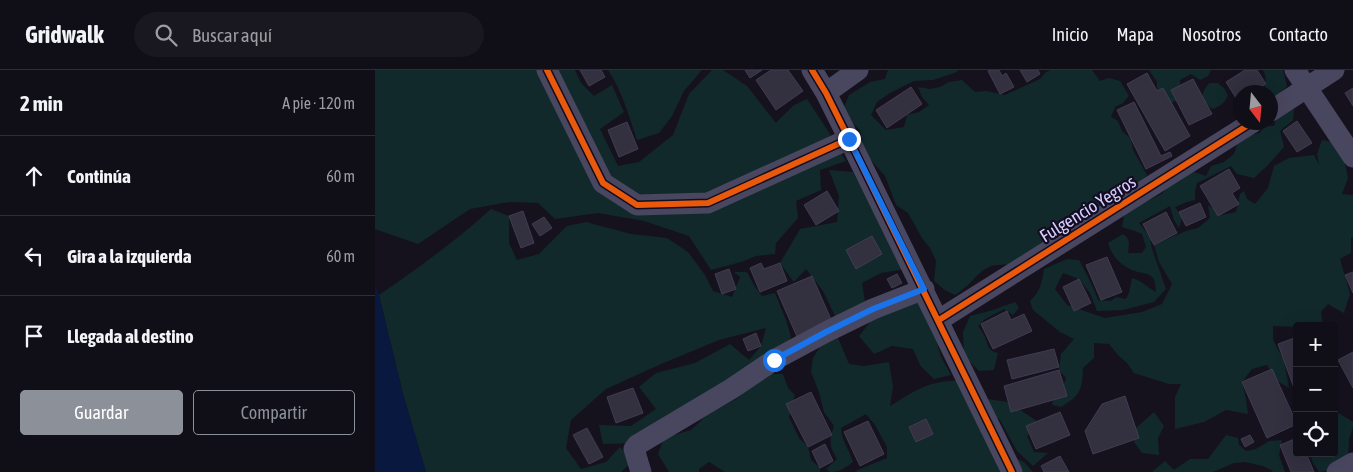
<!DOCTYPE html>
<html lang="es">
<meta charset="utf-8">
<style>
body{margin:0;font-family:"Asap Condensed",sans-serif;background:#19171f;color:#f1f3f6}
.controls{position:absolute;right:15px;bottom:15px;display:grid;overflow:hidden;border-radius:5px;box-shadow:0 5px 20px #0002}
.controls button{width:45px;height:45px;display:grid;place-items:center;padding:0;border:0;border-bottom:1px solid #302e35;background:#100e16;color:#f1f3f6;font:25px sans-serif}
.compass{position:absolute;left:858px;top:15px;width:45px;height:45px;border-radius:50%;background:#100e16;box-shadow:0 5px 20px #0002;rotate:164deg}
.stop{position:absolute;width:15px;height:15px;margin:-11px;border:4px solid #1a73e8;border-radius:50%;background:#fff}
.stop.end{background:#1a73e8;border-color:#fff;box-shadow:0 1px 5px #0008}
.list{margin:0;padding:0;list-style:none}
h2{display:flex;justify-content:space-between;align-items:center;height:65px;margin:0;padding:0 20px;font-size:21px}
h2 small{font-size:16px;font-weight:400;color:#9c9ca1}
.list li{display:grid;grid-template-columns:32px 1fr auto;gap:15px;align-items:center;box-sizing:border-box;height:80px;padding:0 20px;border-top:1px solid #302e35}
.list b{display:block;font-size:19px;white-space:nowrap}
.list em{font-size:16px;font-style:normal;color:#9c9ca1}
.actions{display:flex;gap:10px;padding:15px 20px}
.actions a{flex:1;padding:11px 0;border:1px solid #8c9099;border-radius:5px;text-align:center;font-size:18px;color:#8c9099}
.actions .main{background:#8c9099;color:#fff}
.icon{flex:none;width:28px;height:28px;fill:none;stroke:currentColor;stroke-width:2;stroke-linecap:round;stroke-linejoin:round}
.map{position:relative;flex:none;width:978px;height:402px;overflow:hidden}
header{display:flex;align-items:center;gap:30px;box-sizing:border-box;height:70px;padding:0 25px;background:#100e16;border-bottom:1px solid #302e35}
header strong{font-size:24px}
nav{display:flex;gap:28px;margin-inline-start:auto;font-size:18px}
.search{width:350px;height:45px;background:#19171f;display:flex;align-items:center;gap:12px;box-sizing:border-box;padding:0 18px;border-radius:28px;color:#9c9ca1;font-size:19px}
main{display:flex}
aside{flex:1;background:#100e16}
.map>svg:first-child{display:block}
.green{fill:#11292b}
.water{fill:#09183e}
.building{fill:#333040;stroke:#423c53}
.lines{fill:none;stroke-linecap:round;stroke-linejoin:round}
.minor{stroke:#49465f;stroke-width:21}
.cycleway-casing{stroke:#120d23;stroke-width:9}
.cycleway{stroke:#e8590c;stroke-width:6}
.route{stroke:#1a73e8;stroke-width:6}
.labels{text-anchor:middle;stroke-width:4.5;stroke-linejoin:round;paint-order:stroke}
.street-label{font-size:18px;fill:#d8cfff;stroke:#120d23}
</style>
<header>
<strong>Gridwalk</strong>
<div class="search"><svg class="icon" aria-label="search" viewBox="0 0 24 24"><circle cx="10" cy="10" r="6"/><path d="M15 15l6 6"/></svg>Buscar aquí</div>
<nav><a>Inicio</a><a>Mapa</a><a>Nosotros</a><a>Contacto</a></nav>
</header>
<main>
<aside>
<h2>2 min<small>A pie · 120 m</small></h2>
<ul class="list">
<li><svg class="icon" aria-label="ahead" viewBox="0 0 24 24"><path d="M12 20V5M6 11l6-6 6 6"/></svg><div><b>Continúa</b></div><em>60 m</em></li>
<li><svg class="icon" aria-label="left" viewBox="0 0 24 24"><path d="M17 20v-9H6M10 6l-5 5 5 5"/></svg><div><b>Gira a la izquierda</b></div><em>60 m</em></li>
<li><svg class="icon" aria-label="arrive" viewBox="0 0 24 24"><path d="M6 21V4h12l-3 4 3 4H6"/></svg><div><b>Llegada al destino</b></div></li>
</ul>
<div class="actions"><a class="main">Guardar</a><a>Compartir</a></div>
</aside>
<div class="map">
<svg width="978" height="402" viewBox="0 0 978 402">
<rect width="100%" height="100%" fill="#15121e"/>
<path class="green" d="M0,0H200L206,13L219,26L237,15L249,42L225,59L243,96L264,92L298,65L314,24L337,0H348L372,16L401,53L419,35L432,29L455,64L471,91L445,100L446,120L421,131L423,148L401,173L400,184L381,186L366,192L336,200L314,166L269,151L223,143L180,149L163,133L134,132L95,139L43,174L0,159Z
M233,0H327L309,21L297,46L284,63L262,70C254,46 247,21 233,0Z
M513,0H583L582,2L558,10L539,11L515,23L502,32L496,45L511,60L529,57L532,45L544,42L554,35L547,27L543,17L555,19L565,17L574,12L587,10L600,22L611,21L630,25L665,9L671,2L676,0H717L725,11L734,8L745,11L754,26L748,33L740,37L736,47L743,51L747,61L756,69L758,80L772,105L766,113L639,195C602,191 606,209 580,225L570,220L559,211L561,191L555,178L547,168L533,143L521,135L510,106L488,81L485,60L473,49L469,37L474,25L495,12L510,9Z
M774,0H836L833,6L825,10L816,4L805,10L806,19L801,31L788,36L782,21V12Z
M888,0H908L912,16L904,24L896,27V22H889V21C891,14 892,7 888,0Z
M834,13H843L849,18L853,26C849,33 845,37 837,39L831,33L827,27L829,20Z
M919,38L918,50L905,61L909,77L892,96L879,108L862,104L856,96L822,113L820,121V130L812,132L800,137L807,148L804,158L799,150L795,136L764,153L775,167L777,179L791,219L779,232L748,240L722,241L715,223L704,209L688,203L680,219L692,235L730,248L767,242L787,234L797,214L784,192L779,175L811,161L823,158L835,148L833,135L839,139L843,146L861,142L865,124L869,121L872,129L880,134L893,118L899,96L914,88L939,85L944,95L942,84L947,70L958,72L969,90L973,108L967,124L978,125V167L976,168V183L965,189L975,224L969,243L953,234L946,242L948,256H922V259L918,257L898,256V270L909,290L914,318L902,311L892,295L877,299L867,312L871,329L873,344L851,340L829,352L800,359V327L806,314H794L759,303L752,293L743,285L734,274L719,273V288L708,298C707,320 706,325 686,337L677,335L679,326L689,314L691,308L684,300L686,284L699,269L685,262L658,240L655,231C665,222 667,212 669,199L692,189L704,190C711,203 718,216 723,230L736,231L741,227L751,229L754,223L757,208C766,210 773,218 781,222C780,217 781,211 777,207C774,203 767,203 763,202C748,198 737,187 733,173L748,164C756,170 754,174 753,183H767L771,177L767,164L760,161L747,157L749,145L760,137L787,124L792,117L816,101L831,106L836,96L849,92L859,84L863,72L876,65L885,63L889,56H899L902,46Z
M454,100L478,102L530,199L506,203L487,213L492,244L464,254L448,221L431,199L419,212L405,193L425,159L462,152L464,126Z
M116,139L134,146V173L142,190L164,184L192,156L211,152L256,164L292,168L313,182L330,205L338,221L357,227L365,207L359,202H372L380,217L387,226L400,223L411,250L416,267L407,294L263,373L228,374L224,355L256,356L281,339L264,317L281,303L320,293L355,274L374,290L386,276L391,258L344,270L286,294L231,319L196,350L191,378L206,399L231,392L245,377L258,391L246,402H51L28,324L4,225C43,198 81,171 116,139Z
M543,232L560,266L566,287L576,305L559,309L545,295L538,279L517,276L499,284L484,266L506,238Z
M640,232L644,238L638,245L629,239L610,249L603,256C606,259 608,263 610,267C613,276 613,281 623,283L619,300L604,301L589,286L588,262L595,246L618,240Z
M463,268L474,294L489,296L514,292L518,317L515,336C528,328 543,318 557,314C569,311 581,310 593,310L641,388L650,393L658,402H482L480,401L512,388V377L500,355L491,344L466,358C467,372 474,379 478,392C470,398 465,402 455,402L451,399L462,389C454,375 454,371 459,356L449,342L444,322L436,302L438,288L446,275Z
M394,304H408L413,318L420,325L418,331L414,347L424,368L433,377L436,390L445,398V402H350L334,392L324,399V402H294L283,384L289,368L316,360L332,345L363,328L377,312Z
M612,329L633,332L665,353L652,366L659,382L673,383L658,396L642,381L625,350L615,344Z
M959,334L962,342L978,352V357L974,369L973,385C965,392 955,402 944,402L937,391L935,383H959Z
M779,342L789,356L783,368L784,385L767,383L759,372L761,358Z
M851,365L863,368L864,375L871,381L881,379L894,371L907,370L904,385L910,402H898L896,400L888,396L870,392L859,393L838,402H777L790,391L799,400L815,389H833Z"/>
<path class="water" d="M0,216L4,225L28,324L51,402H0Z"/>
<path class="building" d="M205,0H226L230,7L214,16Z
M370,0H387L375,8Z
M396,0H413L428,21L401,40L381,10Z
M615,0H624L627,6L631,3L639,17L625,24L613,1Z
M645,0H663L665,4L652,12Z
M870,0H882L891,14L883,19L885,22H866V36L851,12Z
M772,3L782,21L788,18L815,66L790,81L752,14Z
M818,9L837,44L814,55L796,20Z
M536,17L547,34L512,58L501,40Z
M978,18V36L970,23Z
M759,32L786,86L795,82L797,86L771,99L742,40Z
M922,51L937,73L922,82L908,61Z
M252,52L263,79L244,87L233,60Z
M854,99L865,118L857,123L864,134L843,146L825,116Z
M452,121L464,141L441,155L429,135Z
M825,133L831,147L811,156L804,142Z
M148,141L159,173L146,178L134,146Z
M791,142L802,163L779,175L768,154Z
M169,147L177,158L165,166L157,154Z
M497,166L507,184L481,199L471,180Z
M732,187L747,222L726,230L711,195Z
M386,193L389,199L405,193L412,211L385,222L375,198Z
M354,199L361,219L347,224L340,204Z
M978,202V223L970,205Z
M522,204L527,213L517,218L512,209Z
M437,206L458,254L423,269L402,221Z
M704,209L716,233L699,241L688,217Z
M632,241L636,250L649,244L657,261L618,279L606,254Z
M381,263L386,276L373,281L368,269Z
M922,267V317L919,318L903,274Z
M679,279L684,297L637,309L632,290Z
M978,282V318L963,290Z
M897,299L922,354L892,368L867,312Z
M684,300L692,326L636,342L629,316Z
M258,318L268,343L241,353L232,327Z
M436,322L457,365L433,377L411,334Z
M750,326L764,368L718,384L710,361L727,334Z
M685,342L695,365L661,379L651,356Z
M551,349L558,364L541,372L534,357Z
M493,351L509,384L485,396L469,362Z
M212,358L228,387L214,394L198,365Z
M875,365L879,372L870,377L866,369Z
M922,368V383H931L939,402H916L905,375Z
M450,374L458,391L445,398L437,381Z
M685,386L694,402H669L666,396Z"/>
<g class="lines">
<path class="minor" d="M172,0L228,113L262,135L333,133L474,69
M437,0L451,23L474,69L637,402
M920,0L978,87
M451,23L483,0
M896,41L959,0
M564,250L878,52
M266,402L259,379L262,375L356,319L399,290L451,262L498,239L549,219
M962,402L978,393"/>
<defs>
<path id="cycleway" d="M172,0L228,113L262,135L333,133L474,69
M437,0L451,23L474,69L637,402
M564,250L878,52"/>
</defs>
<use href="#cycleway" class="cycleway-casing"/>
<use href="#cycleway" class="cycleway"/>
</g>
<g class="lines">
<path class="route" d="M399,290L451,262L498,239L549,219L474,69"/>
</g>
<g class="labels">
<g class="street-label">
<text transform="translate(713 139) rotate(-32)" y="6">Fulgencio Yegros</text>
</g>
</g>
</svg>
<div class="controls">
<button>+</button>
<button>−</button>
<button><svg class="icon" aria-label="locate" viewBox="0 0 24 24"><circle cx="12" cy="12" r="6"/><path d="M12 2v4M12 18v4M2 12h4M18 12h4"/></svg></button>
</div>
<svg class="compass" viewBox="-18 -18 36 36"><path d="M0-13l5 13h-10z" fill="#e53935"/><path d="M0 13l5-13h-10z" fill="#9c9ca1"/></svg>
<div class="stop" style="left:399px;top:290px"></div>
<div class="stop end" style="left:474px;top:69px"></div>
</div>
</main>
